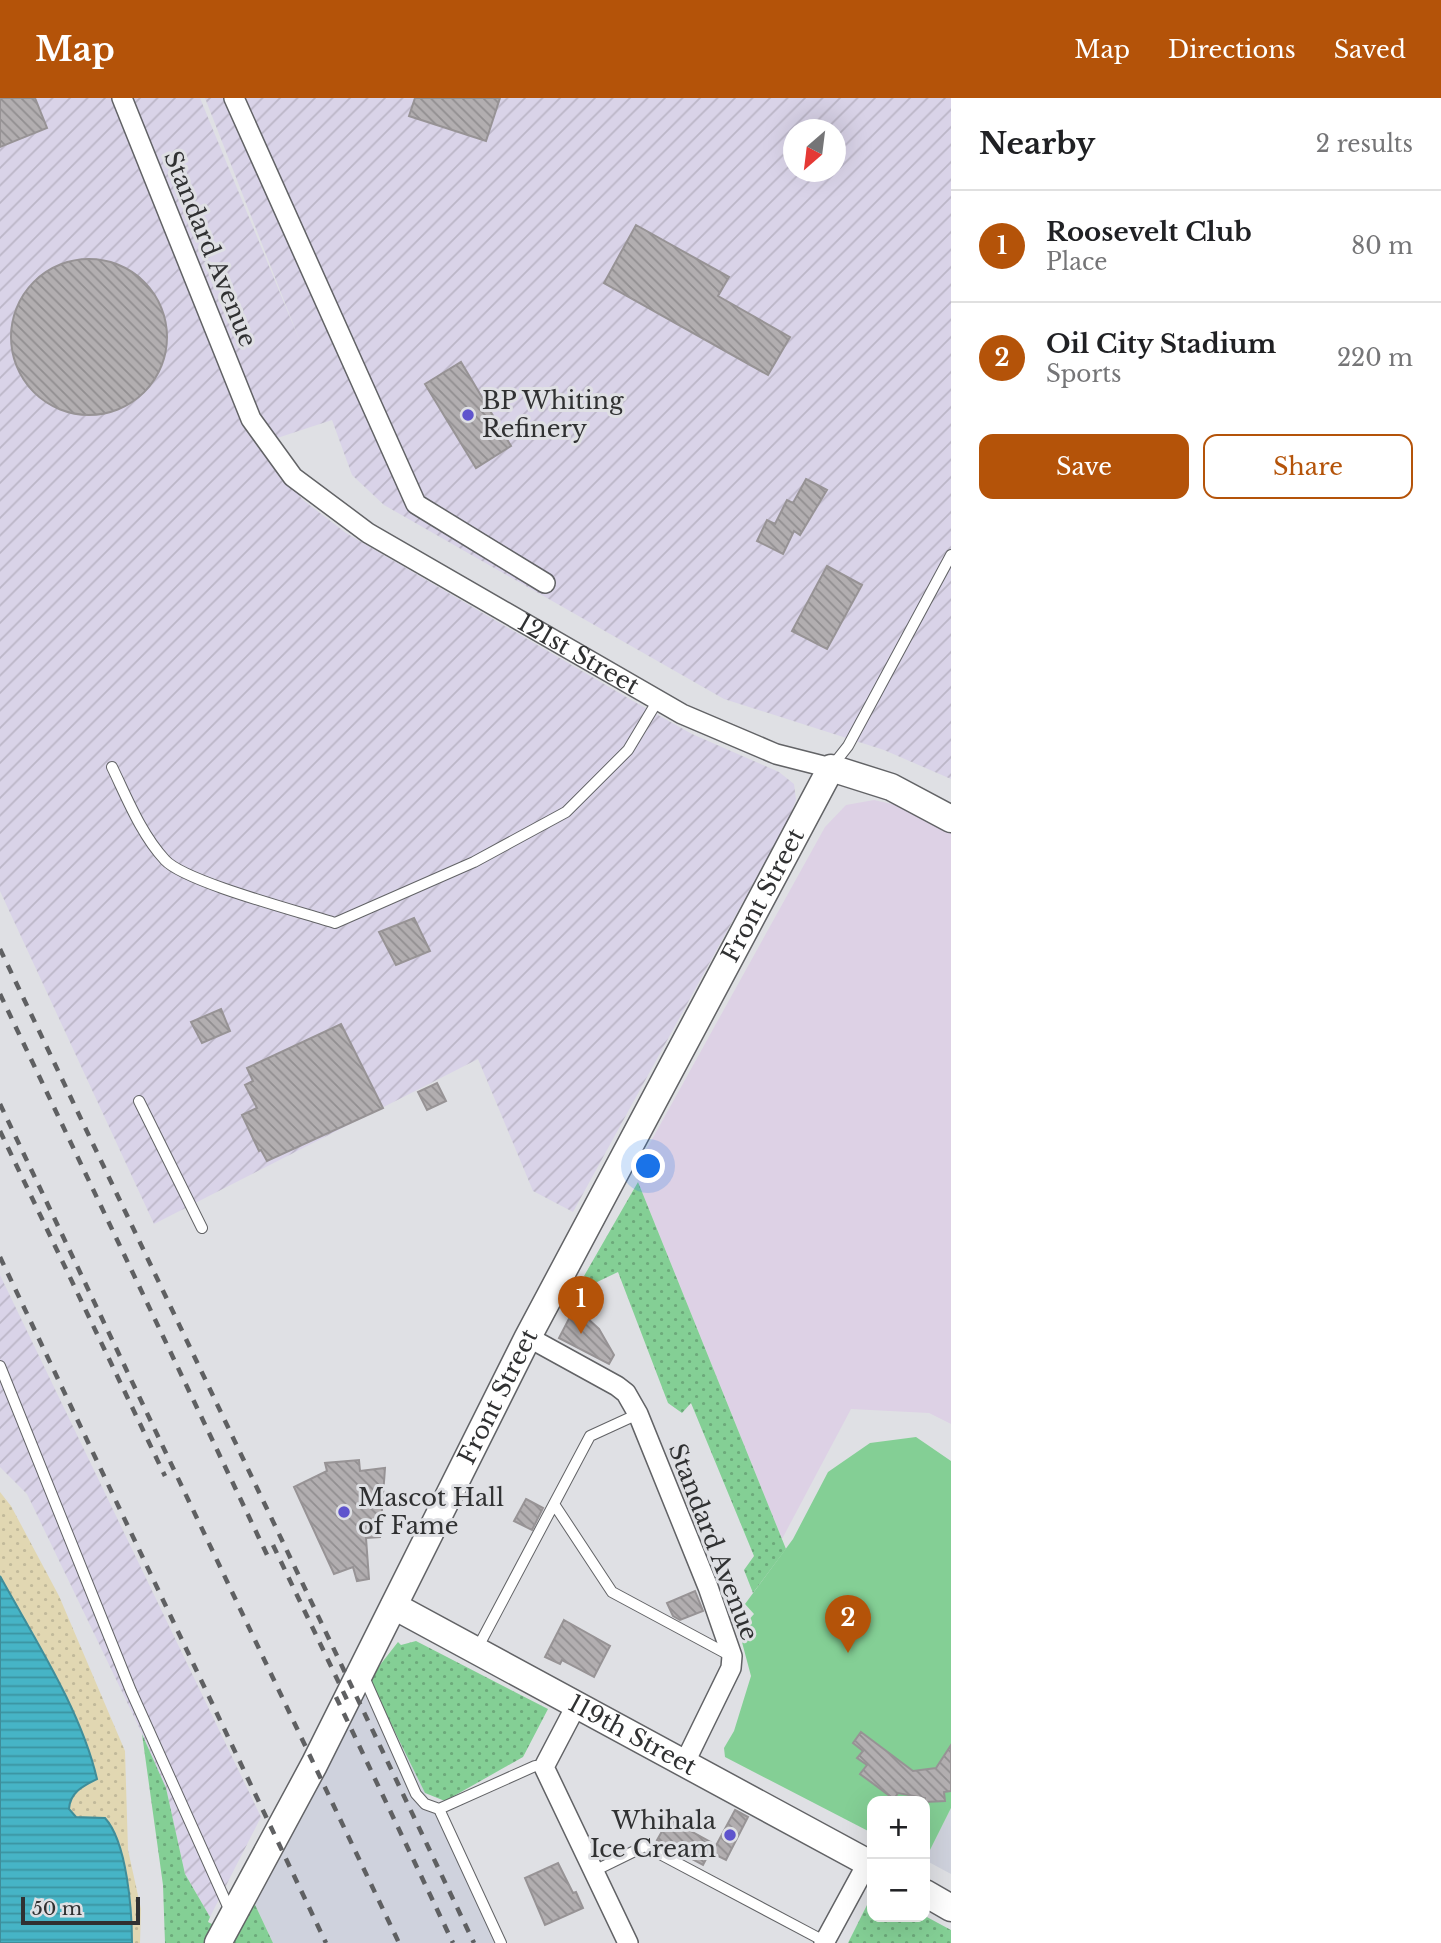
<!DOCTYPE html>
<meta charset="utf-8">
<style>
body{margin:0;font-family:"Libre Baskerville",serif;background:#f2f2f2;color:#202124}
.controls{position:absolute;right:21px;bottom:21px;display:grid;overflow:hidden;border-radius:14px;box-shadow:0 7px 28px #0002}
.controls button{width:63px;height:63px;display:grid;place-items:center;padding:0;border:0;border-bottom:2px solid #e0e0e0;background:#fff;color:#202124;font:35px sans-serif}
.compass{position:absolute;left:783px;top:21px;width:63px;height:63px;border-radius:50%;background:#fff;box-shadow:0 7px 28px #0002;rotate:208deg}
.scale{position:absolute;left:21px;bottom:18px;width:119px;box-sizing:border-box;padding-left:7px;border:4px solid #303132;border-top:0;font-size:19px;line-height:24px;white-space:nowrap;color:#303132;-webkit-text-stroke:5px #dfe0e4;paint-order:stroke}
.you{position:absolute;left:649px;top:1069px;width:24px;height:24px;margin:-18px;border:5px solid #fff;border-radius:50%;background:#1a73e8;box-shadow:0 0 0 10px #1a73e833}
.badge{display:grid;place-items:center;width:46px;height:46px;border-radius:50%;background:#b45309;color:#fff;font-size:23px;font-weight:700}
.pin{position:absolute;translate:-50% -58px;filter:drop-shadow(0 2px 4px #0008)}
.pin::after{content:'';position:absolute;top:37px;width:24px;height:21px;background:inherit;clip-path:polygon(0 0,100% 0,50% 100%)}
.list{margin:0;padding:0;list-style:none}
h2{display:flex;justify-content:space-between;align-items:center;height:91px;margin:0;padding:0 28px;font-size:30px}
h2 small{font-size:23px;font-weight:400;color:#757577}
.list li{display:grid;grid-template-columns:46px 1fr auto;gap:21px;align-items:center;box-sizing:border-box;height:112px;padding:0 28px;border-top:2px solid #e0e0e0}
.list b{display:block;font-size:26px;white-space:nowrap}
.list p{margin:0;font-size:23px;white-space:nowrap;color:#757577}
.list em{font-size:23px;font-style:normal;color:#757577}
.actions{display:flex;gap:14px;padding:21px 28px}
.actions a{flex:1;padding:16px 0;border:2px solid #b45309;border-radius:14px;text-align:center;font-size:24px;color:#b45309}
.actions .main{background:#b45309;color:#fff}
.map{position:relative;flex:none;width:951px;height:1845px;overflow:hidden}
header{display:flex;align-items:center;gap:42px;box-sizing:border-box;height:98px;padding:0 35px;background:#b45309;color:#fff}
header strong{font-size:33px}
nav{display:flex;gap:38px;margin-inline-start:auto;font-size:24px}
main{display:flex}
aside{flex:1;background:#fff}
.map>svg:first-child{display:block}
.commercial{fill:#ddd1e5}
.industrial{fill:url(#industrial-furrows);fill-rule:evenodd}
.built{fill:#cfd2dd}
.green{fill:url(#green-dots)}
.sand{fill:url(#sand-dots)}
.pitch{fill:#84cf95}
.water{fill:url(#water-rules);stroke:#3f8d9a;stroke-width:2}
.building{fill:url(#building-back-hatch);stroke:#979395;stroke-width:2}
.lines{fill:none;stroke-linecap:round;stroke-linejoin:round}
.lane-casing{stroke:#626366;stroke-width:12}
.street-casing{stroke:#626366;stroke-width:22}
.secondary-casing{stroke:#626366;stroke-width:29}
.lane{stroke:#fff;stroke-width:10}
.street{stroke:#fff;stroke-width:19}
.secondary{stroke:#fff;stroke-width:26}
.rail{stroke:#5f6062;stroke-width:4.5;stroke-dasharray:9 9;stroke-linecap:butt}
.poi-dot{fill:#5f54cd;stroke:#dfe0e4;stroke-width:2.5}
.labels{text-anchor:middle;stroke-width:6;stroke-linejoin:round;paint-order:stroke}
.street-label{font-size:24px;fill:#303132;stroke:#dfe0e4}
.poi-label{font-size:24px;fill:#303132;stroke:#dfe0e4;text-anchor:start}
</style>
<header>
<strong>Map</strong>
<nav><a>Map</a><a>Directions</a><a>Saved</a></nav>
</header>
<main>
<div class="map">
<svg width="951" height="1845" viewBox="0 0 951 1845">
<defs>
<pattern id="industrial-furrows" width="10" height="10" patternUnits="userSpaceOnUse" patternTransform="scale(1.75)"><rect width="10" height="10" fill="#d9d3e8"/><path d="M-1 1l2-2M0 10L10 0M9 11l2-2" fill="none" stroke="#bbb6c7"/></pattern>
<pattern id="green-dots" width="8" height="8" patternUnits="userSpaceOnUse" patternTransform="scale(1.75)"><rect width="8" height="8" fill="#84cf95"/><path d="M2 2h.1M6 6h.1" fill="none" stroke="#6ca97a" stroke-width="1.8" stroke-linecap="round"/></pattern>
<pattern id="sand-dots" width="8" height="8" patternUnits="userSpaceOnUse" patternTransform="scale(1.75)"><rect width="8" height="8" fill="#e1d7b2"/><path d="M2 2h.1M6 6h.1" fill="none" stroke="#c1b99a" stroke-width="1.8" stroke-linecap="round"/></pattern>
<pattern id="water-rules" width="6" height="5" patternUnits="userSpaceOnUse" patternTransform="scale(1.75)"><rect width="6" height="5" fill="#46b4c6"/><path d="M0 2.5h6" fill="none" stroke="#3b93a1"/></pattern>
<pattern id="building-back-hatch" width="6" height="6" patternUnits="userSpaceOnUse" patternTransform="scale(1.75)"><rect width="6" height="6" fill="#b2aeb0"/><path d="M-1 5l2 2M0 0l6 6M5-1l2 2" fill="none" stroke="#918e90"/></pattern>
</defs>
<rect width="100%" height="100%" fill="#dfe0e4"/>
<path class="commercial" d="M874,702L914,711L951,731V1326L929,1315L851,1311L782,1441L634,1074L825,729L846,707Z"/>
<path class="industrial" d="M0,0H200L301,246L205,0H951V681L884,652L724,601L384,407L352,377L332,322L256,347L303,402L346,435L633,603L692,636L779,674L794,686L796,702L789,720L573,1114L533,1093L478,961L154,1126L0,793ZM794,32H836V74H794Z
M0,1177L261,1719L210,1819L185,1776L166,1690L138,1627L27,1396L0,1369Z"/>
<path class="built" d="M369,1581L425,1695L496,1845H273L250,1796Z
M951,1710V1776L925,1762Z"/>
<path class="green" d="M638,1084L786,1451L753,1495L744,1472L754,1458L691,1305L682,1315L668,1305L618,1174L595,1185L584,1178Z
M416,1543L548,1611L523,1659L445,1703L425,1695L369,1581L398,1544L401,1547Z
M142,1636L166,1690L185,1776L210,1819L208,1824L230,1835L250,1796L273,1845H165L163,1787Z
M872,1797V1819L925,1818L951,1832V1845H848Z"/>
<path class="sand" d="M0,1394L11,1408L59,1498L125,1653L128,1752L141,1811L140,1845H132V1814L104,1720L76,1719L69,1711C70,1694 83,1689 97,1680L72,1614L0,1478Z"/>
<path class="pitch" d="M916,1339L951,1363V1710L925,1762V1703H872V1735L725,1659L724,1650L734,1633L751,1578L739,1533L754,1516L745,1506L793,1441L828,1374L870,1345Z"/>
<path class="water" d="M0,1478C34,1540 81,1612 97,1681C83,1688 70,1694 69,1711L76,1719L105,1720C127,1744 132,1812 132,1845H0Z"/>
<path class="building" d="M0,0H35L47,30L0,49Z
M415,0H500L486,43L409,18Z
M636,127L729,179L718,198L790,239L768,277L604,185Z
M11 239a78 78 0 1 1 156 0a78 78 0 1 1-156 0Z
M461,264L511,348L476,370L425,286Z
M806,381L827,392L800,437L794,433L783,456L757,443L767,422L775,426L787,402L793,405Z
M827,468L862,487L827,551L792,533Z
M414,820L430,853L396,867L379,834Z
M221,911L230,933L202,945L191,924Z
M341,926L383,1010L267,1063L261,1052L259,1053L242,1017L257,1010L245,987L253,983L247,970Z
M437,985L446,1003L427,1012L418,994Z
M575,1209L599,1231L614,1257L609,1266L559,1240Z
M359,1362L360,1373L385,1370L380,1439L366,1440L369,1481L357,1483L353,1469L334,1476L294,1389L327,1373L325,1365Z
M526,1401L543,1410L532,1432L514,1423Z
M695,1493L703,1513L680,1522L673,1518L667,1505Z
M564,1522L610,1548L594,1579L562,1562L560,1566L545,1559Z
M861,1634L913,1673L936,1670L951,1647V1693L944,1694L945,1703L925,1704V1700L898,1695L894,1701L860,1676L867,1667L857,1660L863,1653L853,1645Z
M735,1712L748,1719L726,1762L712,1755Z
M669,1721L714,1746L703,1767L657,1742Z
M558,1765L573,1795L576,1794L583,1810L545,1827L525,1780Z"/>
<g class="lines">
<defs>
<path id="lane" d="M833,667L848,648L951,457
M112,669C127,700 141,736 165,762C185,784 301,814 335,825L474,764L566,714L628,652L658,602
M139,1003L202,1130
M0,1268L131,1593L230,1813
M554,1406L612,1494L731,1558
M477,1551L590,1338L638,1316
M364,1579L416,1696L425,1706L439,1711L501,1845
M439,1711L535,1668L544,1669
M594,1773L645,1748L824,1843"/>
<g id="street">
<path id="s1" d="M122,0L251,321L293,379L368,435L682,616L776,656L831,670"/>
<path d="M234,0L416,406L545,485"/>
<path d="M528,1239L617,1288L626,1295L638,1316L708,1489L732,1558L731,1570L685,1664"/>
<path d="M577,1606L544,1669L628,1845"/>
<path d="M824,1845L868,1764"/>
</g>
<g id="secondary">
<path id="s2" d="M394,1508L872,1767"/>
<path d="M925,1795L951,1810"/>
<path id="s3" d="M218,1845L314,1667L528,1239L831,670L891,689L951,721"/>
</g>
</defs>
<use href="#lane" class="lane-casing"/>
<use href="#street" class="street-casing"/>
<use href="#secondary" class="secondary-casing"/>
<use href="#lane" class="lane"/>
<use href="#street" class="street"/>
<use href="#secondary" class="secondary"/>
<path class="rail" d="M0,851L474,1845
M0,896L270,1463
M0,1006L399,1845
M0,1033L165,1378
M0,1159L326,1845
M273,1447L350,1608
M336,1599L453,1845"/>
</g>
<g class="poi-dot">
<circle cx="468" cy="317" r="7"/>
<circle cx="344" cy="1414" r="7"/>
<circle cx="730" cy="1737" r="7"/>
</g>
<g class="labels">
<g class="street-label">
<text transform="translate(210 151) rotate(68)" y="8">Standard Avenue</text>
<text dy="8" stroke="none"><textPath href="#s1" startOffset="754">121st Street</textPath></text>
<text dy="8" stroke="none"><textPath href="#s3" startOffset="1181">Front Street</textPath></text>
<text dy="8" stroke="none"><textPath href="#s3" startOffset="614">Front Street</textPath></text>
<text transform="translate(713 1444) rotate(69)" y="8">Standard Avenue</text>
<text dy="8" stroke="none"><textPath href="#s2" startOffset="271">119th Street</textPath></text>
</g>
<g class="poi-label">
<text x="482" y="311">BP Whiting<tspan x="482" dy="28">Refinery</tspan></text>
<text x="358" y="1408">Mascot Hall<tspan x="358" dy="28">of Fame</tspan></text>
<text x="716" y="1731" text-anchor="end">Whihala<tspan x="716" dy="28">Ice Cream</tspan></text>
</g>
</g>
</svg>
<div class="controls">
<button>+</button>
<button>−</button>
</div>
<svg class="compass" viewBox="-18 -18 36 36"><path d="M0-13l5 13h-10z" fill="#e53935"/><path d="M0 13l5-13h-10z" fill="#757577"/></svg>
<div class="scale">50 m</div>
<div class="you"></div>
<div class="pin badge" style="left:581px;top:1236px">1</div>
<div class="pin badge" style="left:848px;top:1555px">2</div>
</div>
<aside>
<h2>Nearby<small>2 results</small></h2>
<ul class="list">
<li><span class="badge">1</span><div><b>Roosevelt Club</b><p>Place</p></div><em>80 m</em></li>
<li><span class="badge">2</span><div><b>Oil City Stadium</b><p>Sports</p></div><em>220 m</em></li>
</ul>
<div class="actions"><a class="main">Save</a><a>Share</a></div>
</aside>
</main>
